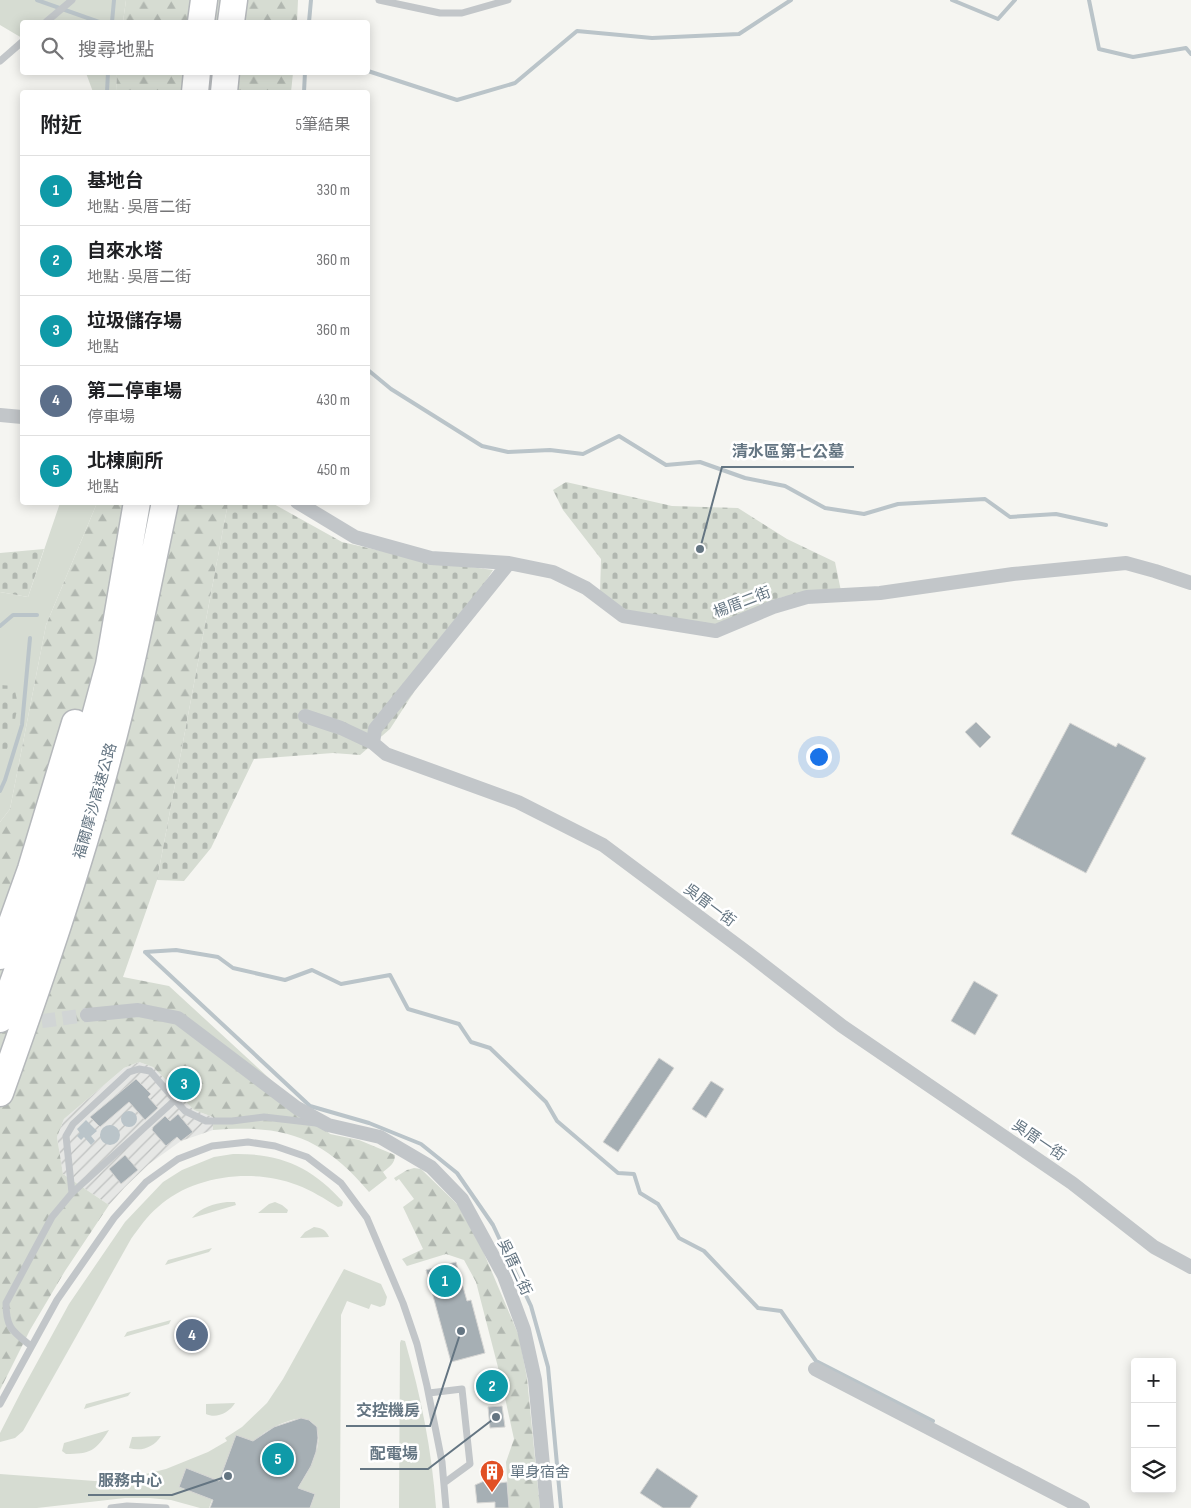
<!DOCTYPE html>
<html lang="zh-TW">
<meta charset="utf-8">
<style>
body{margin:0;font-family:"Sofia Sans Condensed","Noto Sans TC",sans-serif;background:#f2f2f2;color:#202124}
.controls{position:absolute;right:15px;bottom:15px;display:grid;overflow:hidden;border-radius:5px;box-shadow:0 2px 12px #0003}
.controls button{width:45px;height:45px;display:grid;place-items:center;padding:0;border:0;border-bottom:1px solid #e0e0e0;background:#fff;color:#202124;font:25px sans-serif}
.you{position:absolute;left:818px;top:756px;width:18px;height:18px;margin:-12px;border:4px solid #fff;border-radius:50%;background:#1a73e8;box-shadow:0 0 0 8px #1a73e833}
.badge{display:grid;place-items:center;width:32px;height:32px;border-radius:50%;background:#e15025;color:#fff;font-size:16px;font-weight:700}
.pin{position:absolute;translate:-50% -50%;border:2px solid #fff;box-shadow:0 1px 5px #0006}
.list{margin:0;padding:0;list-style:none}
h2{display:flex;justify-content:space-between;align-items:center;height:65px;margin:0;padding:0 20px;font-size:21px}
h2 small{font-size:16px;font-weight:400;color:#757577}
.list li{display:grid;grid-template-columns:32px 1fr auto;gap:15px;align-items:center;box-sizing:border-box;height:70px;padding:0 20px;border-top:1px solid #e0e0e0}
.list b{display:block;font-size:19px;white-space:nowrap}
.list p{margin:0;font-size:16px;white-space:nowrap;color:#757577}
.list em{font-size:16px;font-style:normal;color:#757577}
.icon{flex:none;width:28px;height:28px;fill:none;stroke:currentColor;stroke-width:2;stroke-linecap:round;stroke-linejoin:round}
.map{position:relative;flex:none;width:1191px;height:1508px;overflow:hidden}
.search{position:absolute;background:#fff;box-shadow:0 2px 12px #0003;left:20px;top:20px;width:350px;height:55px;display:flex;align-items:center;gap:12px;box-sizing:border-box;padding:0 18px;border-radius:5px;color:#757577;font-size:19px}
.panel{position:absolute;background:#fff;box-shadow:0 2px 12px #0003;left:20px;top:90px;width:350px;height:415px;border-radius:5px}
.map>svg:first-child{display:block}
.industrial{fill:url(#industrial-furrows)}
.green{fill:#d6dcd2}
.forest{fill:url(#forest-firs)}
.cemetery{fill:url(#cemetery-stones)}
.water{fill:#bac4c9}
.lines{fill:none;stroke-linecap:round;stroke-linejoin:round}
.stream{stroke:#bac4c9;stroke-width:4}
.building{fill:#a6afb4;stroke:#d6d6d4}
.street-tunnel{stroke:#d1d5d5;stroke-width:14;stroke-dasharray:14 7;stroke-linecap:butt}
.highway-casing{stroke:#b5b8bb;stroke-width:29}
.lane{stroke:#c2c6c9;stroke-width:7}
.street{stroke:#c2c6c9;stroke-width:14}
.highway{stroke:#fff;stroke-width:26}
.labels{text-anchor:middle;stroke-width:5;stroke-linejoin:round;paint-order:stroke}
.street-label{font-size:15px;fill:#647582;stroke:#fff}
.poi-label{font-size:15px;fill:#647582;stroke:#fff;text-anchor:start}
.leader{fill:none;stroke:#647582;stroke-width:2}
.callout-dot{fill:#647582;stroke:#fff;stroke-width:2}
.callout-label{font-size:16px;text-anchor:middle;font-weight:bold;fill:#647582;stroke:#fff;stroke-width:5;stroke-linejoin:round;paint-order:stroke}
</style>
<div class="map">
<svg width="1191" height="1508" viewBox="0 0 1191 1508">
<defs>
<pattern id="industrial-furrows" width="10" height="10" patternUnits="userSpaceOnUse" patternTransform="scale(1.25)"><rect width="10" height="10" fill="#e6e7e5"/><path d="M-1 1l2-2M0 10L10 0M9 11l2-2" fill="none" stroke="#bec0bf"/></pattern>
<pattern id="forest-firs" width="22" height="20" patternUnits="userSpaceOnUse" patternTransform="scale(1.25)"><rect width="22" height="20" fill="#d6dcd2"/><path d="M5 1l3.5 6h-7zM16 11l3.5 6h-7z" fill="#b1b7b0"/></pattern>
<pattern id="cemetery-stones" width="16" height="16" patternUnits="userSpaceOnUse" patternTransform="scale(1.25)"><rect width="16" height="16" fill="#d6dcd2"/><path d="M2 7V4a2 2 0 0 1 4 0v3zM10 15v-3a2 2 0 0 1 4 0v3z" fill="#b1b7b0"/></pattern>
</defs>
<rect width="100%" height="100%" fill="#f5f5f1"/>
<path class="industrial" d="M139,1062L153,1067L168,1082L184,1068L200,1086L185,1101L194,1110L213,1117V1130L181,1141L149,1164L125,1187L109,1205L63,1174L57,1137L64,1119L124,1068Z"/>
<path class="green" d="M0,0H126L123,22H22V38L0,25Z
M86,73H117L116,92H93Z
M60,503H97L46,625L10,809L0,822V592L28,597Z
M233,1154C280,1153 312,1167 343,1202L342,1206L338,1207C325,1199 311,1190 297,1185C254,1168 193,1175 158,1207C147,1216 139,1228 131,1239L23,1431L15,1438L0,1442V1433L22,1390L69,1304L125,1222L163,1182L182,1170L214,1157Z
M227,1202H235L236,1205L192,1218C201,1207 213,1204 227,1202Z
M275,1202L282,1205L288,1210L287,1213H258L269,1204Z
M314,1227C322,1228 326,1230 329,1237L300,1238L305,1232Z
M212,1248L209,1252L165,1265L168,1260Z
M344,1269L381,1284L387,1297L385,1305L380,1307L371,1304L369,1309L347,1301L341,1315L340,1508H310L315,1494L298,1488C308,1473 328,1439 313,1423C304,1415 293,1419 283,1423C273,1427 262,1433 254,1442L236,1436L209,1508H200L171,1500L149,1498H125L37,1508H0V1474L95,1481L125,1479L166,1469L208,1452L227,1441L225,1438L242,1427L267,1403L283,1379Z
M171,1320L169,1324L124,1337L127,1332Z
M401,1340L405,1341C421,1396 432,1451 436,1508H399L400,1343Z
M131,1392L128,1396L84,1409L86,1404Z
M235,1403C229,1413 216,1419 206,1414V1404Z
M109,1430C96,1451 90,1454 66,1454L62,1451L64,1443Z
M161,1436C154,1447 142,1452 129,1448L132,1437Z"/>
<path class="forest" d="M126,0H298L297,22H123Z
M117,73H293L291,92H116Z
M97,503H228L157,880L123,977L169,986L330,1134L359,1140L395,1155C395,1164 389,1167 383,1172L387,1178L369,1192C323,1137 284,1124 213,1130V1117L194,1110L184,1100L200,1086L184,1068L168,1082L153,1067L139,1062L124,1068L64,1119L57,1137L63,1174L109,1205L65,1271L30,1330L0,1390V822L10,809L46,625Z
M414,1168L421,1169L458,1205L483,1251L519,1336L527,1378L540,1508H509L506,1462L514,1439L500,1375L476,1282L464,1260L446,1254L407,1266L402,1259L423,1249L403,1207L414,1199L399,1179L396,1181L394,1178L407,1170Z"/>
<path class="cemetery" d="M566,482L672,506L738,508L787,539L835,562L841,591L782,597L710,628L628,611L600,593L601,559L563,510L553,490Z
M228,503H272L342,542L425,561L493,570L390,729L360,755L333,753L254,759L211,848L184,881L157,880Z
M44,549L28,597L0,592V553Z
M0,685L14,686L18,705L10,744L0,759Z"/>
<path class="water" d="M121 1119a8 8 0 1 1 16 0a8 8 0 1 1-16 0Z
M86,1120L97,1131L91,1136L95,1141L91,1145L84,1137L81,1140L77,1136L80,1133L77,1129Z
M100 1135a10 10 0 1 1 20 0a10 10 0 1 1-20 0Z"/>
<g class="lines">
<path class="stream" d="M37,0L99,22
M952,0L998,19L1015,0
M1089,0L1099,49L1133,57L1186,48L1191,54
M112,22L114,0
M309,22L311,0
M368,71L457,100L515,83L577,31L652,38L739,34L791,0
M107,92L108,72
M304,92L305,72
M368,370L391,389L482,446L508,452L550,450L583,454L619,436L666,465L700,462L745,478L785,486L825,508L864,514L898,504L985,499L1010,517L1056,514L1106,525
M0,626L13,615H37
M0,791L5,780L22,725L30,638
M145,952L176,950L218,957L233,968L285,980L312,970L341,984L390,975L408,1009L459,1024L471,1042L490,1048L546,1102L557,1121L618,1173L634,1174L640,1193L658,1204L679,1238L704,1251L758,1308L781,1311L816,1361L933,1421
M145,952L310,1106L369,1123L421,1144L457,1173L493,1225L531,1306L548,1367L561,1508"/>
</g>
<path class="building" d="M976,722L991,737L980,748L965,732Z
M1070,723L1116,747L1118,743L1146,758L1086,873L1011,834Z
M974,981L998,995L975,1035L951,1021Z
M659,1058L674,1068L618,1152L603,1142Z
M184,1068L200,1086L184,1100L168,1082Z
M136,1079L151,1094L148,1097L158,1108L145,1120L129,1102L100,1127L90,1117Z
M711,1081L724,1089L706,1118L692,1109Z
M178,1114L193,1132L181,1141L177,1137L166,1146L152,1130L153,1127L165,1116L170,1121Z
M125,1155L138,1170L121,1184L109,1169Z
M456,1262L467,1301L471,1300L485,1353L451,1362L426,1270Z
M491,1378L495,1379L499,1384L495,1398L484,1388L485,1382Z
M502,1406L505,1427L490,1428L488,1407Z
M301,1418L309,1420L317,1427L318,1438L316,1452L311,1466L298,1488L315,1494L310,1508H210L213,1500L179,1487L186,1468L219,1481L236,1435L253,1441L274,1427Z
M657,1468L698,1496L690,1508H663L640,1493Z
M498,1475L499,1483L507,1482L509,1508H495V1502L477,1503L475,1485Z"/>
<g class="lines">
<path class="street-tunnel" d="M21,1024L87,1015"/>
<defs>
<path id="highway" d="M201,22L204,0
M231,22L234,0
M195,92L197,72
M224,92L226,72
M0,956L31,869L75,723
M0,1019L53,872L109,665L137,502
M0,1093C39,983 77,874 107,761C130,676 147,589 165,502"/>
</defs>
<use href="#highway" class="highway-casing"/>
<path class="lane" d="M379,0L440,13H462L508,0
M46,22L72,0
M0,61L22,42
M72,1193L66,1136L73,1124L129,1072L139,1069L150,1071L175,1100
M31,1346C12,1331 6,1328 6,1303L52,1217L72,1193L175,1100L185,1111L206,1121H232L264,1117L316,1123
M429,1393L462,1389L470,1464L444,1483
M0,1404L57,1300L114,1218L146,1182L178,1159L212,1146L248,1142L275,1146L307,1157L341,1183L367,1218L403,1303L417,1344L427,1386L442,1462L446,1508
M111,1508L127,1506L166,1508"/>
<path class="street" d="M0,415L22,417
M297,502L355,537L431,558L509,563L553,572L586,588L623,616L716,631L773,607L807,597L880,593L1013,574L1126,563L1155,571L1191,583
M509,563L375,729L373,743L386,754L518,802L603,845L749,954L842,1026L1072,1183L1154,1247L1191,1267
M305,716L341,728L373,743
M87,1015L138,1010L178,1018L297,1108L328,1125L380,1137L431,1167L462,1199L504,1276L524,1330L535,1380L547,1508
M815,1369L1083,1508"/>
<use href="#highway" class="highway"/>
</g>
<defs>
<symbol id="building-pin" viewBox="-11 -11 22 30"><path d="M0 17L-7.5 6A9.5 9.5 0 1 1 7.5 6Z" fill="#e15025" stroke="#fff"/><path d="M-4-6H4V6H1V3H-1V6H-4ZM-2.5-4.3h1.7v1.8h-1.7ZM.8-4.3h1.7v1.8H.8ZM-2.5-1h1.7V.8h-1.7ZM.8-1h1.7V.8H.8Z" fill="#fff"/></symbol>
</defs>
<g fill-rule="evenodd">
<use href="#building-pin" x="478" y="1458" width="28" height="38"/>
</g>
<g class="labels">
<g class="street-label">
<text transform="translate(742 602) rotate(-21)" y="5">楊厝二街</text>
<text transform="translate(95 801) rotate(-74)" y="5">福爾摩沙高速公路</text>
<text transform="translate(710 905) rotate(37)" y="5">吳厝一街</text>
<text transform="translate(1039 1140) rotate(34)" y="5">吳厝一街</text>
<text transform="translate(515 1267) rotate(65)" y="5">吳厝二街</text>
</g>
<g class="poi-label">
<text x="510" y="1477">單身宿舍</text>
</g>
</g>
<path class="leader" d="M700 549L722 467H854M461 1331L430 1426H346M496 1417L428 1469H360M228 1476L172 1495H88"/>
<g class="callout-dot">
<circle cx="700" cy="549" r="5"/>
<circle cx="461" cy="1331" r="5"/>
<circle cx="496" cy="1417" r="5"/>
<circle cx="228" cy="1476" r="5"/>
</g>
<g class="callout-label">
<text x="788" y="457">清水區第七公墓</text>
<text x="388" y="1416">交控機房</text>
<text x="394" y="1459">配電場</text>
<text x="130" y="1486">服務中心</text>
</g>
</svg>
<div class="controls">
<button>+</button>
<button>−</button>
<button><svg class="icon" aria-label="layers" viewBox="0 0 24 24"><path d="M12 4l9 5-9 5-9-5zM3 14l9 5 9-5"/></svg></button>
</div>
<div class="you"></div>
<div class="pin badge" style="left:445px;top:1281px;background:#0f9aa8">1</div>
<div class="pin badge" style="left:492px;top:1386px;background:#0f9aa8">2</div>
<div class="pin badge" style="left:184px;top:1084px;background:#0f9aa8">3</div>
<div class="pin badge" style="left:192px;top:1335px;background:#5c6f8a">4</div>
<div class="pin badge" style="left:278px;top:1459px;background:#0f9aa8">5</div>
<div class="search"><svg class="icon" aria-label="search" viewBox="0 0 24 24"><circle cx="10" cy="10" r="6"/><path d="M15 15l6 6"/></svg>搜尋地點</div>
<section class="panel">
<h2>附近<small>5筆結果</small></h2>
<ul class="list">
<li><span class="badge" style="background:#0f9aa8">1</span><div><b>基地台</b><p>地點 · 吳厝二街</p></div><em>330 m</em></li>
<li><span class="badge" style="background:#0f9aa8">2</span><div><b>自來水塔</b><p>地點 · 吳厝二街</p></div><em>360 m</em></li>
<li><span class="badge" style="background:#0f9aa8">3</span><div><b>垃圾儲存場</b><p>地點</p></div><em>360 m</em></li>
<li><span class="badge" style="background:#5c6f8a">4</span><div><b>第二停車場</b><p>停車場</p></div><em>430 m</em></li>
<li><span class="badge" style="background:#0f9aa8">5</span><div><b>北棟廁所</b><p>地點</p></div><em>450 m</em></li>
</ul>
</section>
</div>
